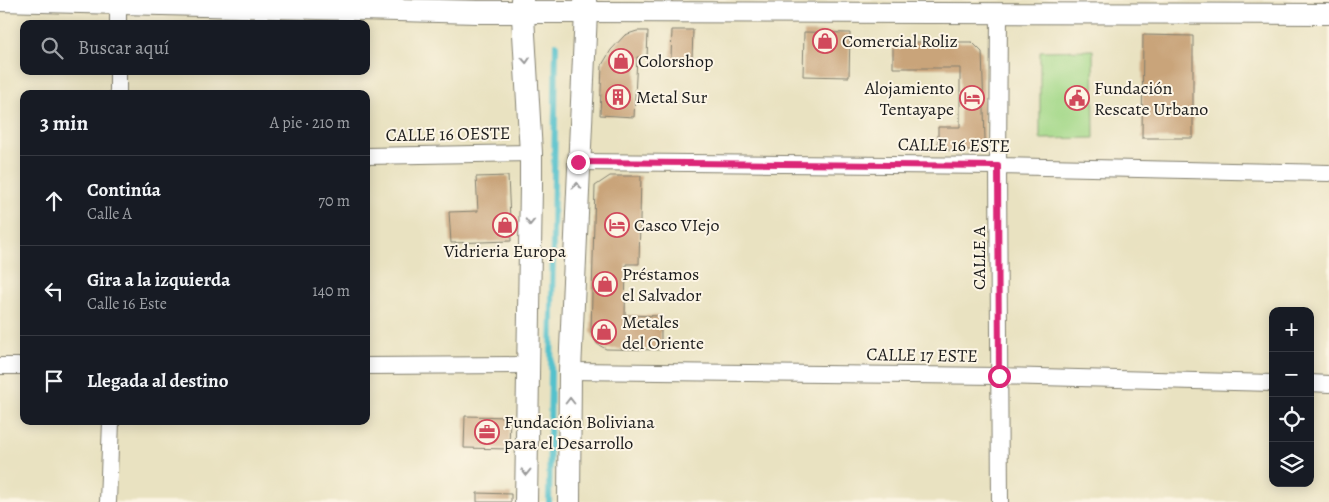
<!DOCTYPE html>
<html lang="es">
<meta charset="utf-8">
<style>
body{margin:0;font-family:Alegreya,serif;background:#242831;color:#f1f3f6}
.controls{position:absolute;right:15px;bottom:15px;display:grid;overflow:hidden;border-radius:10px;box-shadow:0 2px 12px #0003}
.controls button{width:45px;height:45px;display:grid;place-items:center;padding:0;border:0;border-bottom:1px solid #363941;background:#171b24;color:#f1f3f6;font:25px sans-serif}
.stop{position:absolute;width:15px;height:15px;margin:-11px;border:4px solid #db2777;border-radius:50%;background:#fff}
.stop.end{background:#db2777;border-color:#fff;box-shadow:0 1px 5px #0008}
.list{margin:0;padding:0;list-style:none}
h2{display:flex;justify-content:space-between;align-items:center;height:65px;margin:0;padding:0 20px;font-size:21px}
h2 small{font-size:16px;font-weight:400;color:#9ea1a6}
.list li{display:grid;grid-template-columns:32px 1fr auto;gap:15px;align-items:center;box-sizing:border-box;height:90px;padding:0 20px;border-top:1px solid #363941}
.list b{display:block;font-size:19px;white-space:nowrap}
.list p{margin:0;font-size:16px;white-space:nowrap;color:#9ea1a6}
.list em{font-size:16px;font-style:normal;color:#9ea1a6}
.icon{flex:none;width:28px;height:28px;fill:none;stroke:currentColor;stroke-width:2;stroke-linecap:round;stroke-linejoin:round}
.map{position:relative;flex:none;width:1329px;height:502px;overflow:hidden}
.search{position:absolute;background:#171b24;box-shadow:0 2px 12px #0003;left:20px;top:20px;width:350px;height:55px;display:flex;align-items:center;gap:12px;box-sizing:border-box;padding:0 18px;border-radius:10px;color:#9ea1a6;font-size:19px}
.panel{position:absolute;background:#171b24;box-shadow:0 2px 12px #0003;left:20px;top:90px;width:350px;height:335px;border-radius:10px}
.map>svg:first-child{display:block}
.green{fill:#a3d888;stroke:#607a52}
.lines{fill:none;stroke-linecap:round;stroke-linejoin:round}
.stream{stroke:#54c1cc;stroke-width:6}
.building{fill:#c9a47a}
.minor-casing{stroke:#827f6e;stroke-width:18}
.tertiary-casing{stroke:#827f6e;stroke-width:22}
.secondary-casing{stroke:#827f6e;stroke-width:24}
.minor{stroke:#fff;stroke-width:16}
.tertiary{stroke:#fff;stroke-width:20}
.secondary{stroke:#fff;stroke-width:22}
.oneway{stroke:#999}
.route{stroke:#db2777;stroke-width:6}
.labels{text-anchor:middle;stroke-width:4;stroke-linejoin:round;paint-order:stroke}
.poi-label{font-size:18px;fill:#1c1c1c;stroke:#fcf5e5;text-anchor:start}
.street-label{font-size:18px;fill:#1c1c1c;stroke:#fcf5e5}
</style>
<div class="map">
<svg width="1329" height="502" viewBox="0 0 1329 502">
<rect width="100%" height="100%" fill="#fcf5e5"/>
<filter id="ink" filterUnits="userSpaceOnUse"><feTurbulence type="fractalNoise" baseFrequency=".02" numOctaves="2"/><feDisplacementMap in="SourceGraphic" scale="10" xChannelSelector="R" yChannelSelector="G"/><feConvolveMatrix kernelMatrix="1 2 1 2 8 2 1 2 1" color-interpolation-filters="sRGB"/></filter>
<filter id="wash" filterUnits="userSpaceOnUse"><feTurbulence type="fractalNoise" baseFrequency=".0096" numOctaves="4" result="noise"/><feDisplacementMap in="SourceGraphic" scale="20" xChannelSelector="R" yChannelSelector="G"/><feGaussianBlur stdDeviation="1.12" result="paint"/><feColorMatrix in="noise" values="0 0 0 0 0 0 0 0 0 0 0 0 0 0 0 0 0 1.4 0 .05"/><feComposite in="paint" operator="in"/></filter>
<g filter="url(#wash)">
<rect width="100%" height="100%" fill="#e9e2c1"/>
<path class="green" d="M1093,50L1094,138L1040,139V51Z"/>
<g class="lines">
<path class="stream" d="M549,502L556,45"/>
</g>
<g id="blocks">
<path class="building" d="M672,30H693L692,59L671,58Z
M637,31H648L647,58L637,57L634,117L600,115L602,65L611,50L625,35Z
M804,32L850,33L849,77L803,76Z
M1143,35L1193,36V138H1142Z
M893,42H972L982,52L985,139L979,150H938V127H960V68H893Z
M508,176L511,241L451,243L449,212L478,211L476,177Z
M610,176H641L639,264H626L625,315L661,316V350L606,349L597,344L591,332L595,186Z
M465,416L510,417L509,449L464,448Z
M477,493L511,494V502H477Z"/>
</g>
</g>
<g filter="url(#ink)">
<use href="#blocks" fill-opacity="0" stroke="#827f6e" stroke-width="1"/>
<g class="lines">
<defs>
<path id="minor" d="M118,3V24
M999,13L998,166L1000,502
M118,71V94
M366,156L531,153
M578,162L998,166L1329,173
M0,366H24
M366,366L528,365
M570,371L999,376L1273,383
M1310,383L1329,384
M108,502L111,421"/>
<path id="tertiary" d="M586,12L1329,14"/>
<path id="secondary" d="M0,0L478,12H586
M522,0L531,153V186L526,502
M569,502L570,371L586,12L585,0"/>
</defs>
<use href="#minor" class="minor-casing"/>
<use href="#tertiary" class="tertiary-casing"/>
<use href="#secondary" class="secondary-casing"/>
<use href="#minor" class="minor"/>
<use href="#tertiary" class="tertiary"/>
<use href="#secondary" class="secondary"/>
</g>
<defs><path id="oneway-chevron" d="M-2-3.5L2.5 0L-2 3.5" fill="none" stroke-width="1.6" stroke-linecap="round" stroke-linejoin="round" transform="scale(1.25)"/></defs>
<g class="oneway">
<use href="#oneway-chevron" transform="translate(526 60) rotate(87)"/>
<use href="#oneway-chevron" transform="translate(577 186) rotate(-88)"/>
<use href="#oneway-chevron" transform="translate(530 222) rotate(91)"/>
<use href="#oneway-chevron" transform="translate(570 401) rotate(-90)"/>
<use href="#oneway-chevron" transform="translate(526 472) rotate(91)"/>
</g>
</g>
<g class="lines" filter="url(#ink)">
<path class="route" d="M578,162L998,166L999,376"/>
</g>
<defs>
<symbol id="shop-ring" viewBox="-11 -11 22 22"><circle r="9.5" fill="#fcf5e5" stroke="#d1495b" stroke-width="1.5"/><path d="M-5-2.5h2.3a2.7 3.5 0 0 1 5.4 0H5L5.5 6h-11ZM-1.5-2.5h3a1.5 2.3 0 0 0-3 0Z" fill="#d1495b"/></symbol>
<symbol id="building-ring" viewBox="-11 -11 22 22"><circle r="9.5" fill="#fcf5e5" stroke="#d1495b" stroke-width="1.5"/><path d="M-4-6H4V6H1V3H-1V6H-4ZM-2.5-4.3h1.7v1.8h-1.7ZM.8-4.3h1.7v1.8H.8ZM-2.5-1h1.7V.8h-1.7ZM.8-1h1.7V.8H.8Z" fill="#d1495b"/></symbol>
<symbol id="hotel-ring" viewBox="-11 -11 22 22"><circle r="9.5" fill="#fcf5e5" stroke="#d1495b" stroke-width="1.5"/><path d="M-6-4.5h1.5V1H6V5H4.5V3h-9V5H-6ZM-4 0a1.8 1.8 0 1 1 3.6 0ZM.5 0V-2.5h3Q6-2.5 6 0Z" fill="#d1495b"/></symbol>
<symbol id="civic-ring" viewBox="-11 -11 22 22"><circle r="9.5" fill="#fcf5e5" stroke="#d1495b" stroke-width="1.5"/><path d="M-.6-6.5H3V-4.5H.6V-3L4-1V1h2V6H-6V1h2V-1L-.6-3ZM-1.2 2.5V6h2.4V2.5Z" fill="#d1495b"/></symbol>
<symbol id="office-ring" viewBox="-11 -11 22 22"><circle r="9.5" fill="#fcf5e5" stroke="#d1495b" stroke-width="1.5"/><path d="M-6-3h4V-5.5h4V-3h4V5H-6ZM-1-4.5V-3h2v-1.5ZM-6 0V1H6V0Z" fill="#d1495b"/></symbol>
</defs>
<g fill-rule="evenodd">
<use href="#shop-ring" x="811" y="27" width="28" height="28"/>
<use href="#shop-ring" x="607" y="47" width="28" height="28"/>
<use href="#building-ring" x="604" y="83" width="28" height="28"/>
<use href="#hotel-ring" x="958" y="84" width="28" height="28"/>
<use href="#civic-ring" x="1063" y="84" width="28" height="28"/>
<use href="#shop-ring" x="491" y="211" width="28" height="28"/>
<use href="#hotel-ring" x="603" y="211" width="28" height="28"/>
<use href="#shop-ring" x="591" y="270" width="28" height="28"/>
<use href="#shop-ring" x="590" y="318" width="28" height="28"/>
<use href="#office-ring" x="473" y="418" width="28" height="28"/>
</g>
<g class="labels">
<g class="poi-label">
<text x="842" y="47">Comercial Roliz</text>
<text x="638" y="67">Colorshop</text>
<text x="954" y="94" text-anchor="end">Alojamiento<tspan x="954" dy="21">Tentayape</tspan></text>
<text x="1094" y="94">Fundación<tspan x="1094" dy="21">Rescate Urbano</tspan></text>
<text x="636" y="103">Metal Sur</text>
<text x="634" y="231">Casco VIejo</text>
<text x="505" y="257" text-anchor="middle">Vidrieria Europa</text>
<text x="622" y="280">Préstamos<tspan x="622" dy="21">el Salvador</tspan></text>
<text x="622" y="328">Metales<tspan x="622" dy="21">del Oriente</tspan></text>
<text x="504" y="428">Fundación Boliviana<tspan x="504" dy="21">para el Desarrollo</tspan></text>
</g>
<g class="street-label">
<text transform="translate(448 134) rotate(-1)" y="6">CALLE 16 OESTE</text>
<text transform="translate(954 145) rotate(1)" y="6">CALLE 16 ESTE</text>
<text transform="translate(979 258) rotate(-90)" y="6">CALLE A</text>
<text transform="translate(922 355) rotate(1)" y="6">CALLE 17 ESTE</text>
</g>
</g>
</svg>
<div class="controls">
<button>+</button>
<button>−</button>
<button><svg class="icon" aria-label="locate" viewBox="0 0 24 24"><circle cx="12" cy="12" r="6"/><path d="M12 2v4M12 18v4M2 12h4M18 12h4"/></svg></button>
<button><svg class="icon" aria-label="layers" viewBox="0 0 24 24"><path d="M12 4l9 5-9 5-9-5zM3 14l9 5 9-5"/></svg></button>
</div>
<div class="stop" style="left:999px;top:376px"></div>
<div class="stop end" style="left:578px;top:162px"></div>
<div class="search"><svg class="icon" aria-label="search" viewBox="0 0 24 24"><circle cx="10" cy="10" r="6"/><path d="M15 15l6 6"/></svg>Buscar aquí</div>
<section class="panel">
<h2>3 min<small>A pie · 210 m</small></h2>
<ul class="list">
<li><svg class="icon" aria-label="ahead" viewBox="0 0 24 24"><path d="M12 20V5M6 11l6-6 6 6"/></svg><div><b>Continúa</b><p>Calle A</p></div><em>70 m</em></li>
<li><svg class="icon" aria-label="left" viewBox="0 0 24 24"><path d="M17 20v-9H6M10 6l-5 5 5 5"/></svg><div><b>Gira a la izquierda</b><p>Calle 16 Este</p></div><em>140 m</em></li>
<li><svg class="icon" aria-label="arrive" viewBox="0 0 24 24"><path d="M6 21V4h12l-3 4 3 4H6"/></svg><div><b>Llegada al destino</b></div></li>
</ul>
</section>
</div>
